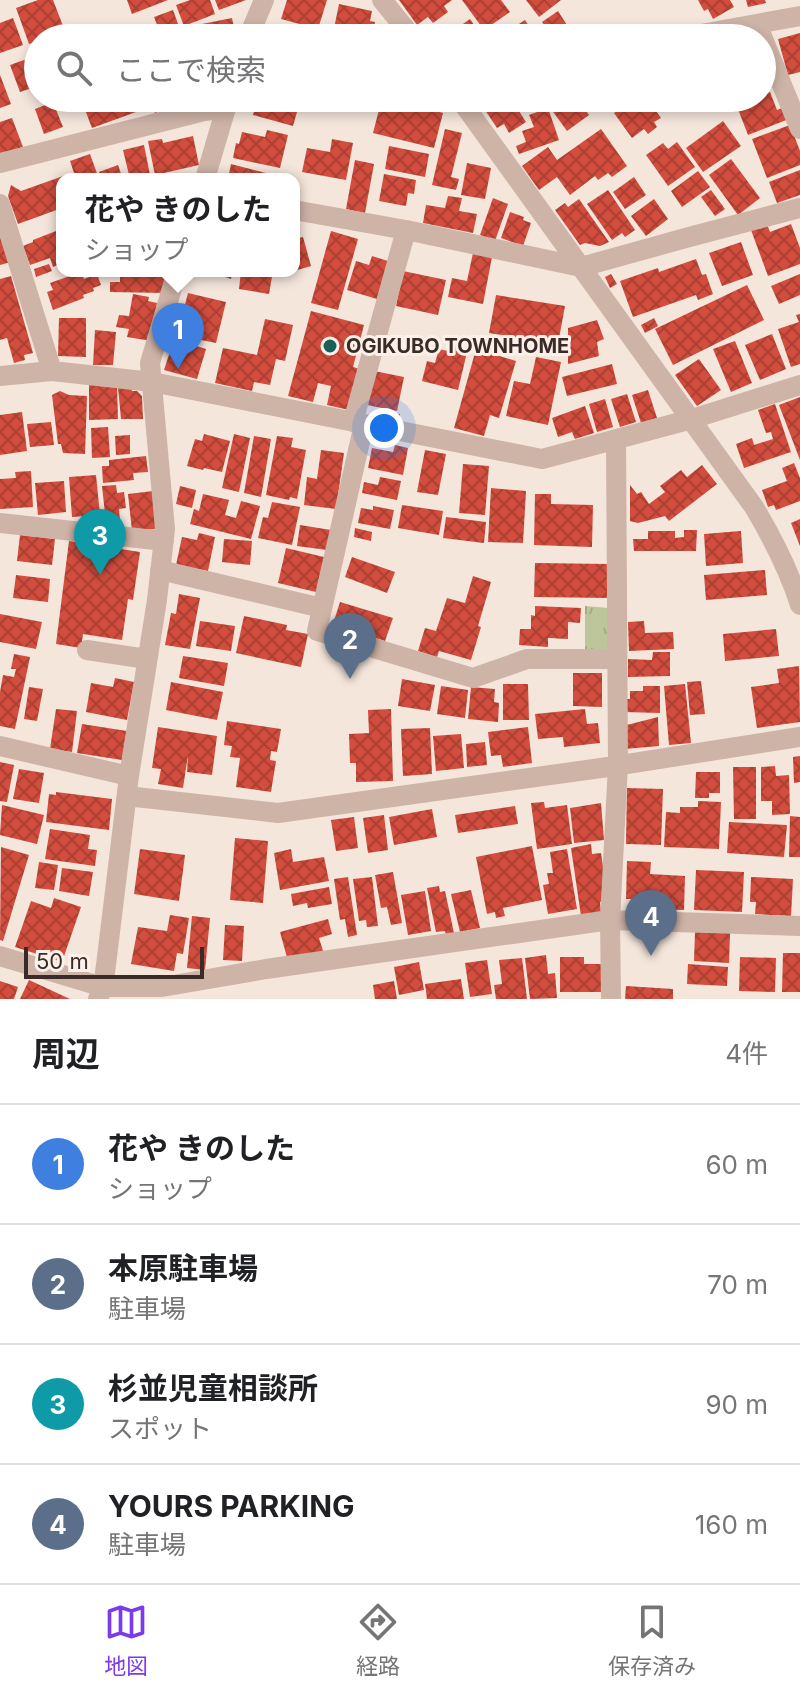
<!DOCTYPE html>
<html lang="ja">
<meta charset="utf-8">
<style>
body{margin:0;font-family:Inter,"Noto Sans JP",sans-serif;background:#f6f6f6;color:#202124}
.scale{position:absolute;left:24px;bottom:20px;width:180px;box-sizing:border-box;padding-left:8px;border:4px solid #3a2b28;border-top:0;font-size:22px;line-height:28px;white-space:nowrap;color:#3a2b28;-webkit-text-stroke:6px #fcf1e9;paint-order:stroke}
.you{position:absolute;left:384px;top:428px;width:28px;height:28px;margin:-20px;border:6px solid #fff;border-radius:50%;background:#1a73e8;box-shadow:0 0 0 12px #1a73e833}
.badge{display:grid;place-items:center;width:52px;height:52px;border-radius:50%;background:#7c3aed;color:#fff;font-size:26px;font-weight:700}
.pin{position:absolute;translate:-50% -66px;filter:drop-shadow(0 2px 4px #0008)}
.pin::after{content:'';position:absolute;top:42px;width:28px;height:24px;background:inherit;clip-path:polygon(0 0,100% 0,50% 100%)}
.popup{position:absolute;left:56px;top:173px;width:244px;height:104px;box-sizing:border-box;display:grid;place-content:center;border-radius:16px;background:#fff;filter:drop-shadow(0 2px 6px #0005);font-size:26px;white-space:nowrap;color:#757577}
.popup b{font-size:30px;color:#202124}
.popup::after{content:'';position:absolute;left:50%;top:100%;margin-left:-16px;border:16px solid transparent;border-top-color:#fff}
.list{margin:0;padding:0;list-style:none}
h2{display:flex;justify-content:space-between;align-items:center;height:104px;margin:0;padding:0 32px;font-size:34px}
h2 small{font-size:26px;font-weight:400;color:#757577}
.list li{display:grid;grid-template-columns:52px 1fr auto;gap:24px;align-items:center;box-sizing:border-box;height:120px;padding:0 32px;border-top:2px solid #e0e0e0}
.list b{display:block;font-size:30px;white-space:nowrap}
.list p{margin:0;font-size:26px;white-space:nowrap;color:#757577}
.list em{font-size:26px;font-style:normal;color:#757577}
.icon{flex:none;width:44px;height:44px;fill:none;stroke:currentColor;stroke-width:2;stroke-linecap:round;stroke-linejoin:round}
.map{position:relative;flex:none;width:800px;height:999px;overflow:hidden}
.search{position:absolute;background:#fff;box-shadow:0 4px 12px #0003;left:24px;right:24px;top:24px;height:88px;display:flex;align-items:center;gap:20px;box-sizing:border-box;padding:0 28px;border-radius:44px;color:#757577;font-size:30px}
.sheet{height:584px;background:#fff}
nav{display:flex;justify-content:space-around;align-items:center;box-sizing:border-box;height:112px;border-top:2px solid #e0e0e0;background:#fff;font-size:22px;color:#757577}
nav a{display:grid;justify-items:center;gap:4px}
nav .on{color:#7c3aed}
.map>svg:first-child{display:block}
.grass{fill:url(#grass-tufts)}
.building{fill:url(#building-cross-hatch)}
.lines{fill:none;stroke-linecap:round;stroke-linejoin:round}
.minor{stroke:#ceb3a7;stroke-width:20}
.poi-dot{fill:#19605b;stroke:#fcf1e9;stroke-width:3}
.labels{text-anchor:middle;stroke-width:6;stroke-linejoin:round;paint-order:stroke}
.poi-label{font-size:20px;font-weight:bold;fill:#3a2b28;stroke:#fcf1e9;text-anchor:start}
</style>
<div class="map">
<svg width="800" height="999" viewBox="0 0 800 999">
<defs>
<pattern id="grass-tufts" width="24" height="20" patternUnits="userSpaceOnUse" patternTransform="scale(2)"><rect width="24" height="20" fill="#bdc69a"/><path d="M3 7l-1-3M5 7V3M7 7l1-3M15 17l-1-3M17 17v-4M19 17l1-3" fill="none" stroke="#a3aa85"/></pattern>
<pattern id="building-cross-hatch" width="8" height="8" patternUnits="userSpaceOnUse" patternTransform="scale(2)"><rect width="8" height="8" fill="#d24d3d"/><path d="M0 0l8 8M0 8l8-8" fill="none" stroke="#ab4033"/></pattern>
</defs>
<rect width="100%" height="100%" fill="#f5e6dc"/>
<path class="grass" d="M585,606L609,608V648L607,650H585Z"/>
<path class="building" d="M38,0H53L65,31L46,38H38V41L29,44L16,8Z
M127,0H168L132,14Z
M190,0H210L215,14L184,26L176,5Z
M215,0H246L219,10Z
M287,0H327L318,29L281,19Z
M399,0H452L444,6L448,12L433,23L428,17L417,25Z
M462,0H501L510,12L484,30Z
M526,0H561L539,17Z
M698,0H730L734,7L713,19L708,9L704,11Z
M746,0H765L766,3L748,7Z
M339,4L372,11L370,21L375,22L372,38H332Z
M173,10L183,38H162L154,17Z
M558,11L572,33L563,38H553L542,22Z
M13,18L23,45L0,53V23Z
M232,18L236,37L194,38L192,26Z
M470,19L480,34L475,38H443Z
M525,20L537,38H498Z
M142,27L146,38H114Z
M86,30L89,38H67Z
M298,32L315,37V38H296Z
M800,33V72L788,75L778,39Z
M38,55V86L20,92L10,65Z
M0,75L11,104L0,108Z
M770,92L777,110L785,107L789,119L748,135L736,104L754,98H762V95Z
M93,98H131L136,112L92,128L84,107L96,103Z
M149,98H165L169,108L155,113Z
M245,98H301L293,126L253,115L255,108L243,105Z
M382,98L406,103L407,98H432L429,109L443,113L434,148L373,133Z
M484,98H489L492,101L497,98H523L528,106L519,111L526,122L509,133L504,124L497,128L479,101Z
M551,98H577L589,115L567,131L546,102Z
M601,98H629L611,112Z
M636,98L642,105L649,101L661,118L654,122L657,127L648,134L644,129L632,138L614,113Z
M656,98H683L665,111Z
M53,102L63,127L44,134L35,109Z
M548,108L559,140L519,154L516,146L526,142L522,131L534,127L529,115Z
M12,118L23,147L0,155V122Z
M723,121L741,146L703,172L686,148Z
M790,125L800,151V165L767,178L752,139Z
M445,129L462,133L451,177L459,179L456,190L432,185Z
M601,129L627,166L612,177L608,173L598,180L595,176L570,195L557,177L539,190L522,166L548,147L557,160Z
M267,130L288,135L280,168L233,158L236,143L239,144L242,132L265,137Z
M193,136L199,165L155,175L148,141L162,139L163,143Z
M332,139L353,143L346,180L302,172L307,148L330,152Z
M677,142L695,167L668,186L646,155L663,143L668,149Z
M144,145L150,175L130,179L123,150Z
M389,146L429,154L425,177L385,169Z
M90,154L99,179H76L70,161Z
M731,159L760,198L738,215L709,175Z
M355,160L374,164L365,213L346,209Z
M467,163L491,168L485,199L461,195Z
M231,164L274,175L273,179H228Z
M118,165L123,179H102L99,172Z
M800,170V195L777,203L769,182Z
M698,171L710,187L682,207L671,191Z
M384,174L416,180L414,194L408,193L406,206L379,201Z
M66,175L68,179H62V208L18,224L8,196L11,185L21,191Z
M634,177L646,195L625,209L613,192Z
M608,190L635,230L625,237L622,233L612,240L587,204Z
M711,190L725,209L715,216L701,197Z
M448,196L462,198L459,211L477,214L473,233L423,223L426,205L445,208Z
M493,198L508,204L495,241L480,235Z
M579,199L609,242L600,246L585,243L580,245L555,210L565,203L568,207Z
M654,199L668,219L646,236L631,216Z
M510,212L524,217L523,220L531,223L523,246L501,238Z
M767,224L770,232L791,224L800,248V264L768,276L751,230Z
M56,231L62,249V263L53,267L50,258L30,265L23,246L33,242V240Z
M331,231L358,239L338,310L311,303Z
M0,235L11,262L0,265Z
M303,237L311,266L294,271V239Z
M741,242L753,275L722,286L709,253Z
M473,253L492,257L483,304L448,297L452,278L467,281Z
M372,256L388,261L377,299L347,290L356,261L369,265Z
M696,259L702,275L706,274L713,294L698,300L696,295L633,317L620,281L658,268L659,272Z
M49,264L52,271L36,277L34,269Z
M120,271H166L165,293L110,292V282H120Z
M208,271H233L231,279Z
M241,271H273L269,294L239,289Z
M403,271L446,280L438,315L396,306Z
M81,272L84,279L97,274L101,285L93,288L94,291L83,295L84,298L53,310L47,292L53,290L50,283Z
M611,274L617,284L610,288L605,277Z
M800,274V295L779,304L771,286Z
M11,276L33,353L24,355L25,360L14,363L7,338L0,340V279Z
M747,285L764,320L673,365L655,329Z
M188,293L226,302L216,343L196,339L198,332L179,327Z
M133,294L149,297L148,301L157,303L151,341L127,337L129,329L116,327L119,315L129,316Z
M496,295L565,306L558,344L489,333Z
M311,311L364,325L353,367L360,369L349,410L327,405L331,386L318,383L313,402L288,396Z
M800,314V364L791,367L778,329L799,322L796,315Z
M59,318H86V357L58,356Z
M654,318L658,326L645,333L641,325Z
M265,319L293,325L285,361L276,359L270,385L254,382L252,391L215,383L223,348L257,355Z
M597,320L604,339L597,342L599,356L568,364V328Z
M95,330L116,332L113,365H93Z
M772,334L786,369L760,380L745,345Z
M174,339L206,349L197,379L164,370Z
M735,341L752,383L731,392L713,349Z
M453,344L468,348L458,390L422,381L427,361L435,363L439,349L452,352Z
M476,349L516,361L499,418L490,415L484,436L454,428Z
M536,357L561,362L548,425L506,416L514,381L530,384Z
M699,359L721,390L697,406L675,375Z
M612,364L617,384L567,396L562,377Z
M374,371L404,377L397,411L367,405Z
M89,382L117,385L118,419L89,420Z
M118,387L131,388L132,391H137L142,396L143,419H121Z
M648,390L657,418L641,423L632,395Z
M60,391L69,395L87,396L85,454L63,453L61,444H58L52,395Z
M627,394L636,422L620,427L611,399Z
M800,397V460L779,405Z
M605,399L613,427L597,432L589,404Z
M775,404L791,452L744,468L736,444L752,438L754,445L773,439L771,432L766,433L758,410Z
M585,406L594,433L575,439L572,432L558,437L552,418Z
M385,411L400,414L398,423L383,420Z
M22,412L27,451L0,455V415Z
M51,422L54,445L30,447L27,424Z
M108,427L110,457L92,458L91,428Z
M204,434L230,441L222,472L204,468L203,470L187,466L195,439L202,441Z
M234,434L250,438L239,492L222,488Z
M130,435V454L116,455L115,436Z
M254,436L271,439L261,497L244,493Z
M277,436L293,438L291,447L306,450L297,499L290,497L289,500L266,495Z
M395,445L408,448L403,475L368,468L372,448L393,452Z
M321,450L344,453L336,509L304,505L307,477L317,479Z
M425,450L446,454L438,495L417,492Z
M146,456L148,472L133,473L134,480L103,483L102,466H109V460Z
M794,463L800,478V501L776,510L774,505L768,507L762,490L787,481L782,468Z
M463,464L489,466L485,515L459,513Z
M702,465L717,484L669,521L665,516L638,523L630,521V485L637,494L641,492L649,504L665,492L660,486L681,470L687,477Z
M31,471L33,507L0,509V479L16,478L15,472Z
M96,475L100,515L72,517L69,477Z
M380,477L401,481L397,500L362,493L364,482L378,485Z
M64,481L66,512L38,515L35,483Z
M116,485L117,493L124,492L126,508L119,509L120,521L106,523L102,486Z
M180,486L196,490L192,508L176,504Z
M491,488L526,491L523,543L488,542Z
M153,491L156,529L132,531L128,494Z
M203,494L229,500L225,515L236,518L241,501L260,506L251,539L190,524L194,509L199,511Z
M535,494H551V504L593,505L592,547L534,545Z
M272,502L300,507L292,545L258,538L263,517L268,518Z
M402,505L443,511L439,535L398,528Z
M373,506L394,510L390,529L358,523L361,508L373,510Z
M446,517L486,522L484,543L443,538Z
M800,519V546L791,523Z
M300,525L331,530L327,550L297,546Z
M355,528L372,532L371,541L354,537Z
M684,530H697L696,551H634L633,539H648V531H675V538L684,537Z
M741,531L743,563L706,566L704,534Z
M199,533L215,537L208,571L176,565L182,537L197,540Z
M20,535L55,539L52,565L17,561Z
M224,539L252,541L250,565L222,562Z
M69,541L140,552L133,600L128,599L122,640L83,634L81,648L56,644Z
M286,548L324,557L316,592L278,583Z
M352,557L395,572L387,593L345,577Z
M535,563L609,564V598L534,597Z
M765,570L767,595L706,600L704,575Z
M16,575L50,579L48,602L13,598Z
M473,576L491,582L478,626L481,627L471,660L439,651L437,657L418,651L425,628L436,631L447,598L465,603Z
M179,594L200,598L190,649L165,645L171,613L176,614Z
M340,602L393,618L385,641L333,624Z
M535,606L581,608L580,623L568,622V639L548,638V647L519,645L520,629H531V615L535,616Z
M0,614L42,622L36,649L0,642Z
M244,616L287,625L286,630L308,634L301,667L236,653Z
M200,621L235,626L231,651L196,646Z
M644,621L645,633L673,632L674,649L629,651L628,622Z
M776,629L779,656L725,661L723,634Z
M653,652H670V676L628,677V659L652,660Z
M14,654L30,657L15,729L0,726V692L3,675L14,677L16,669H11Z
M183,656L228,663L224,686L179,678Z
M799,666L800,722L757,728L751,687L779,683L777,669Z
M573,673H602V707L573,706Z
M115,678L134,682L127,720L86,712L91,683L113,687Z
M402,679L435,685L430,711L398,706Z
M701,681L705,714L690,715L687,682Z
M171,682L223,692L217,720L166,710Z
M503,684H528L529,720H503Z
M685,684L691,743L669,745L664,686Z
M441,686L468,690L465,718L437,714Z
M643,686H660V713L624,712V699H630V691H643Z
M29,687L43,689L37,721L24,719Z
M471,687L495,689L494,702L499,703L498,722L468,719Z
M56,709L77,711L72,752L50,749Z
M391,709L393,781L356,782V763H350L349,734L369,733L368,710Z
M585,709L587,724L598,723L600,743L564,747L563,737L538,739L535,714Z
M658,717L659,746L625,749L623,726Z
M227,721L281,729L277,752L271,751L270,760L276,761L271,792L236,787L240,758L230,757L232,746L224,745Z
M82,724L127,731L122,760L77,753Z
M158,727L217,736L212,775L187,772L188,755L183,788L158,784L161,769L152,768Z
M528,727L532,763L503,767L501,755L491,756L488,732Z
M430,728L432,774L403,776L401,729Z
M461,734L464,768L436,771L433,736Z
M485,742L487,765L467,767L466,744Z
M800,756V782L794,783L793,757Z
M0,762L14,765L7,802L0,801Z
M775,766L776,776L789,775L790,814L772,815V801H761V767Z
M733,767H756V819H734Z
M19,769L44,773L39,803L13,799Z
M696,772H720V793H709V798H695Z
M627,788L663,789L661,845L626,844Z
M56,792L112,799L109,830L46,822L49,794L56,795Z
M698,801L721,802L719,849L664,847L666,812L680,813V807H698Z
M544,802L545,808L567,805L572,844L537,849L531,803Z
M601,803L604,840L574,843L570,808Z
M2,805L44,815L37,844L0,835Z
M515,806L518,824L458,833L455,815Z
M432,809L437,837L394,845L389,817Z
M384,815L388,850L368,853L363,818Z
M790,816L800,817V857H789Z
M354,817L358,848L336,851L331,820Z
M729,822L787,825L784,857L727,853Z
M50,829L90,835L88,849L97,850L95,866L45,859Z
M235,838L268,841L263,903L230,900Z
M591,844L592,854L601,853L608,900L600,902L601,913L581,916L571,848Z
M532,846L542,900L503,908L505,916L496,918L495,912L487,914L476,857Z
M1,847L29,855L3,941L0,940Z
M140,849L185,855L179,901L134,894Z
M291,849L293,862L324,857L329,881L280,890L274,853Z
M567,849L577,909L548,914L543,885L549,884L547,873H553L550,852Z
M627,861L651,862L650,874L685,876L684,910L635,909V899H626Z
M39,862L58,865L54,890L35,888Z
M62,868L93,872L89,896L59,891Z
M696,870L744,872L742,912L694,910Z
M393,872L402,923L391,925L387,907L381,908L375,875Z
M348,877L357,935L348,937L345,919L340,920L334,879Z
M372,877L378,926L367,927L366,920L359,921L353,879Z
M751,877L793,879L791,916L755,914L756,902H750Z
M439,886L440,892L445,891L454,933L446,935L445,931L436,932L427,888Z
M329,887L332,904L308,908L307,903L293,906L291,894Z
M471,890L480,928L460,932L451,894Z
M425,891L431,931L408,935L401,895Z
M54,898L81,907L62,962L15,947L31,901L51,908Z
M170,915L189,918L183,954L177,953L174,971L131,964L138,927L167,931Z
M192,916L210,918L205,970L187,968Z
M328,919L332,934L319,938L323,951L288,961L280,932Z
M225,925L244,926L242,961L223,960Z
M695,932L730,933L729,963L694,961Z
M783,953H800V992H782Z
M546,955L548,974L555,973L557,998L530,999L525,958Z
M560,957H584V964H601V992H560Z
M740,957L776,958L775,992L739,991Z
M522,958L527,999H496L494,985L502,984L499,960Z
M487,960L492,994L470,997L465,963Z
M419,962L424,990L399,995L394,967Z
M688,964L728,967L727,986L687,984Z
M461,979L464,999H427L425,984Z
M29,980L70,999H20Z
M0,981L18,987L14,999H0Z
M394,981L397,999H375L373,985Z
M626,986L673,989V999H625Z"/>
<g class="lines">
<path class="minor" d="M382,0L413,38
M757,24L800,129
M248,38L264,0
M679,38L800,16
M459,98L754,507C773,539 789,570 800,605
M0,163L204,111L226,108
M205,179L229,98
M0,204L52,371
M294,210L406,230L581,267L693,236L800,208
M0,376L52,371L152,382L542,459L692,419L800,385
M353,422L406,230
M364,424L317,631L473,678L527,659H617
M0,523L164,541
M160,570L322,608
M87,650L147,659
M0,746L129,776
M127,796L278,813L608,767L800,737
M0,956L103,987H162L266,969L610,920L800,926
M98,999L103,987L106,965L129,776L157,600L165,529L150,363L177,271
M611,999L610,920L618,765L616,439"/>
</g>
<circle class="poi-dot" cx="330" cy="346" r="8"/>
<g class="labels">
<g class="poi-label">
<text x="346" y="353">OGIKUBO TOWNHOME</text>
</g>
</g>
</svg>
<div class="scale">50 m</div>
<div class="you"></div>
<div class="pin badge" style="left:178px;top:369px;background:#3f7fe0">1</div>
<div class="popup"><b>花や きのした</b>ショップ</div>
<div class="pin badge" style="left:350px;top:679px;background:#5c6f8a">2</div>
<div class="pin badge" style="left:100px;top:575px;background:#0f9aa8">3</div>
<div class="pin badge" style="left:651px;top:956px;background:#5c6f8a">4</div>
<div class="search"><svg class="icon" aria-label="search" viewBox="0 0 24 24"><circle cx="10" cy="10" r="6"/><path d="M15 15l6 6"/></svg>ここで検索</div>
</div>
<section class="sheet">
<h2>周辺<small>4件</small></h2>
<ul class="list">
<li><span class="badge" style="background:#3f7fe0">1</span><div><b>花や きのした</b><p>ショップ</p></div><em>60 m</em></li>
<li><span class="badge" style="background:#5c6f8a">2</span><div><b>本原駐車場</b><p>駐車場</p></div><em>70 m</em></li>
<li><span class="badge" style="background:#0f9aa8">3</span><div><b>杉並児童相談所</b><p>スポット</p></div><em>90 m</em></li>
<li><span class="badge" style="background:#5c6f8a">4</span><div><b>YOURS PARKING</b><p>駐車場</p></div><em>160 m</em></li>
</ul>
</section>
<nav>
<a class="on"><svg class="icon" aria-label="map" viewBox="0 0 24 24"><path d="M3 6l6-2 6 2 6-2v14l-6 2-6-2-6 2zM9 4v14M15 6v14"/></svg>地図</a>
<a><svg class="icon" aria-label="directions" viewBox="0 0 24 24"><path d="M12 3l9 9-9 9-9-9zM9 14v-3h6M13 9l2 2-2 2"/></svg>経路</a>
<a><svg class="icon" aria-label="saved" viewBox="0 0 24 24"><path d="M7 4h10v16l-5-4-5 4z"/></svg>保存済み</a>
</nav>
